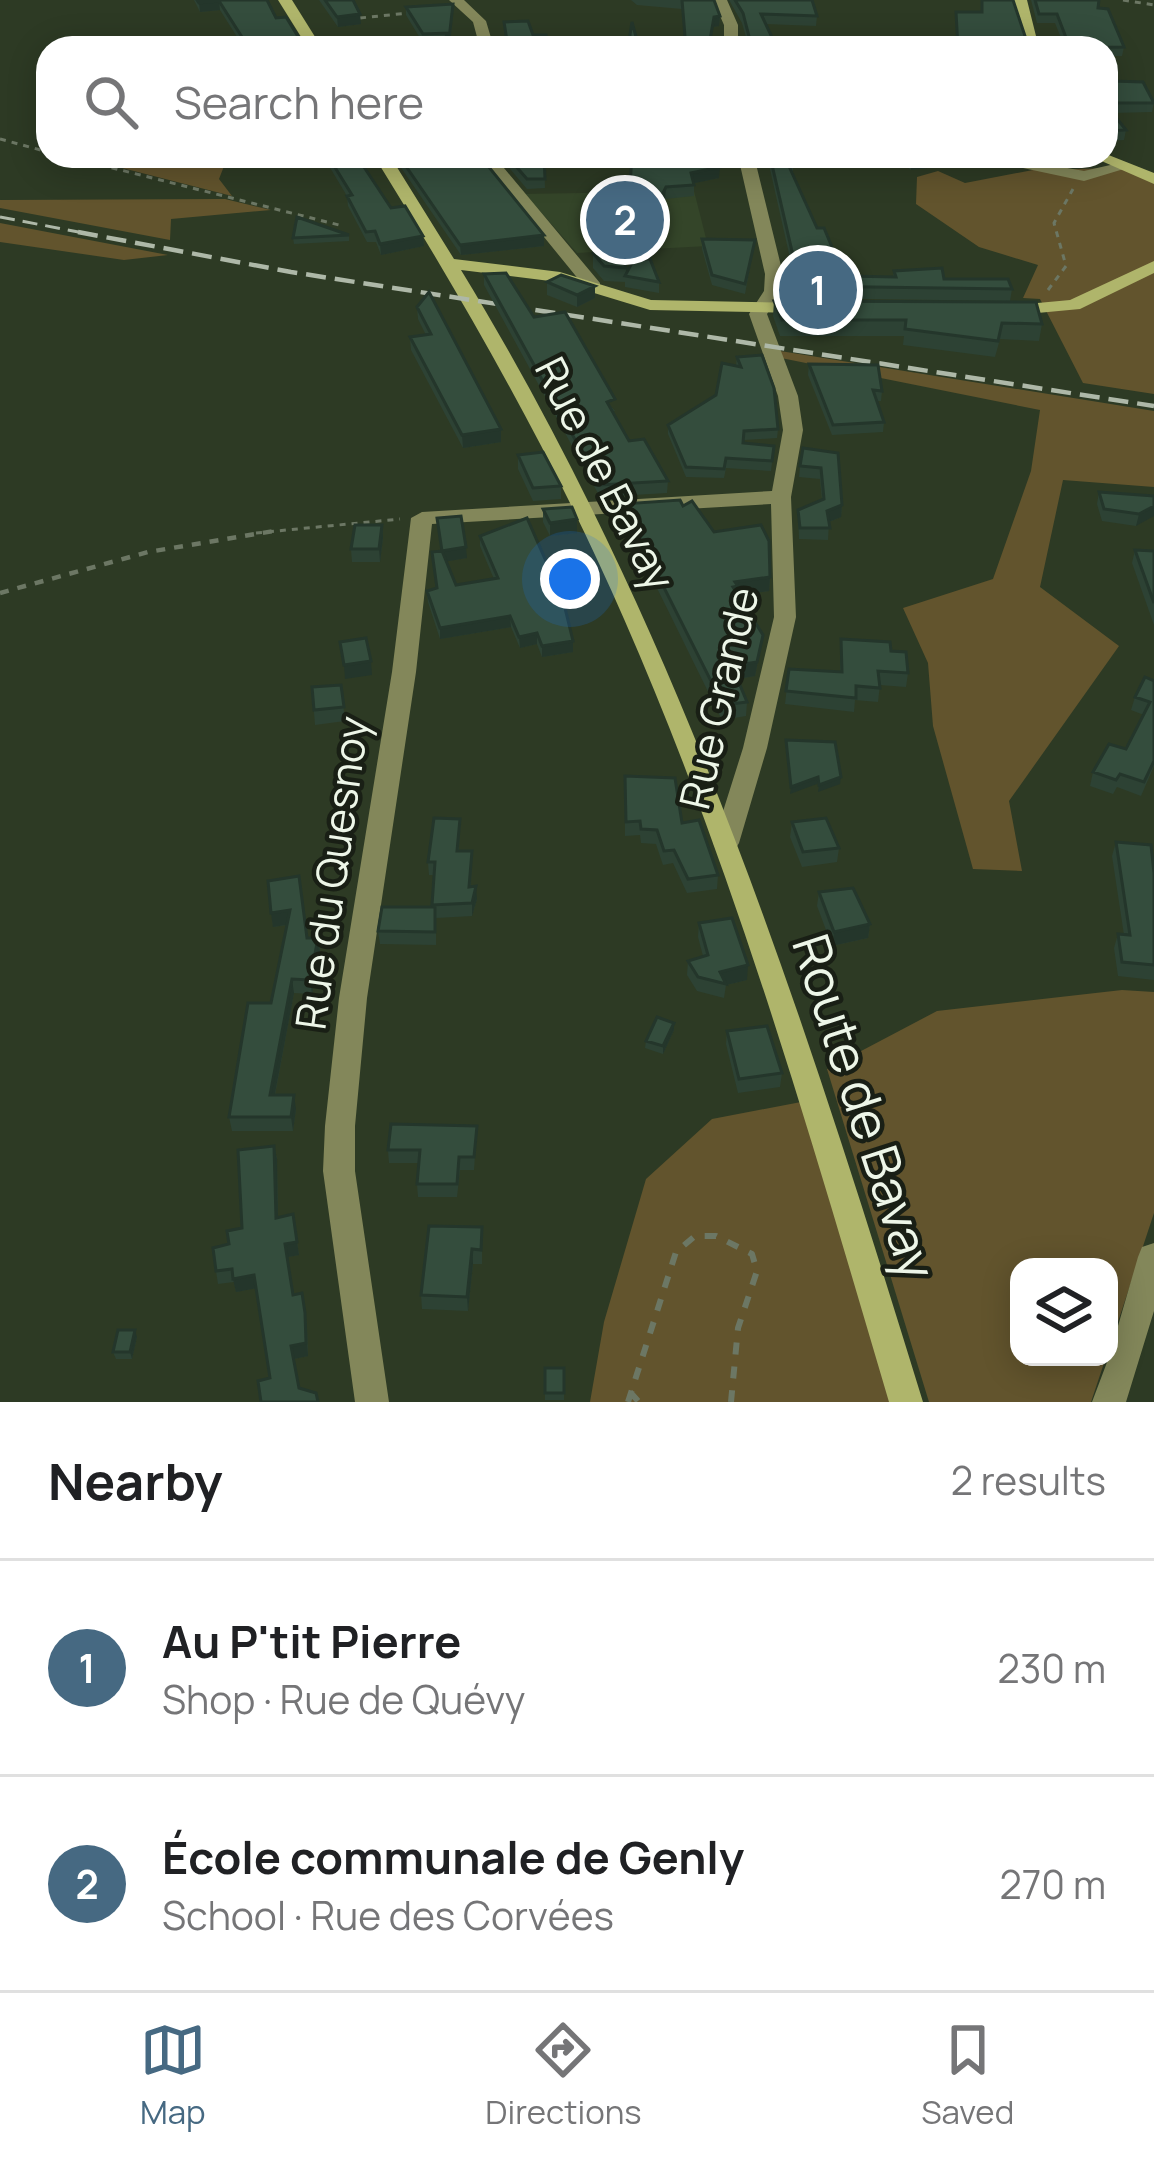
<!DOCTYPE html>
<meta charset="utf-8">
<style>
body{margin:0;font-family:Manrope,sans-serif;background:#f2f2f2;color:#202124}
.controls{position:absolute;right:36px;bottom:36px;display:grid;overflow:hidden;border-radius:24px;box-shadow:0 6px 30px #0003}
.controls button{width:108px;height:108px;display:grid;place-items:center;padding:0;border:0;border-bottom:3px solid #e0e0e0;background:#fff;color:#202124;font:60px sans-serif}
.you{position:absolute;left:570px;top:579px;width:42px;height:42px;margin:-30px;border:9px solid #fff;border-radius:50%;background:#1a73e8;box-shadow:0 0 0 18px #1a73e833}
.badge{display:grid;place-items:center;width:78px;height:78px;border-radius:50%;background:#466982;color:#fff;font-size:39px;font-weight:700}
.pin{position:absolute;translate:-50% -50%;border:6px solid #fff;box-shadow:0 3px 12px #0006}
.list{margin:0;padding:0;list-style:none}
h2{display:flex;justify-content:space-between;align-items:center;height:156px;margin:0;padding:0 48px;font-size:51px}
h2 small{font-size:39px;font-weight:400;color:#757577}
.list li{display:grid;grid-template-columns:78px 1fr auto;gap:36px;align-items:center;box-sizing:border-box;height:216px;padding:0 48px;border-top:3px solid #e0e0e0}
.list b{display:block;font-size:45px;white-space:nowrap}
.list p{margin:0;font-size:39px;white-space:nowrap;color:#757577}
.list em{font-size:39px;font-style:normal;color:#757577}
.icon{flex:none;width:66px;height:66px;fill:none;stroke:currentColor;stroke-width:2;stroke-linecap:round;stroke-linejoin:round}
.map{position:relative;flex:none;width:1154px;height:1402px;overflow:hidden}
.search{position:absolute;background:#fff;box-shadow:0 6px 30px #0003;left:36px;right:36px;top:36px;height:132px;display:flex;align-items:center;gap:30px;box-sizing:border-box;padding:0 42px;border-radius:36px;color:#757577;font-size:45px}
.sheet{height:588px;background:#fff}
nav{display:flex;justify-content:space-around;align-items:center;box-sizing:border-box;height:168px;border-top:3px solid #e0e0e0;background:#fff;font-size:33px;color:#757577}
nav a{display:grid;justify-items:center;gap:6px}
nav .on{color:#466982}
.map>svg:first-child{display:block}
.built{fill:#344529}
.green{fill:#62542d}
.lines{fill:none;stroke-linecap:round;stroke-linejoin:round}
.path-far2{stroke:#6c7764;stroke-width:3;stroke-dasharray:6 6;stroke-linecap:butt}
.path-far1{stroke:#6c7764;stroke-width:4.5;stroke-dasharray:9 9;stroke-linecap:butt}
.path{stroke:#6c7764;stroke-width:6;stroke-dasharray:12 12;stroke-linecap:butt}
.street{fill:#83875a;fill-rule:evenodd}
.secondary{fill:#afb56b;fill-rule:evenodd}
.rail-far1{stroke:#aeb8a8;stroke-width:3;stroke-dasharray:15 8;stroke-linecap:butt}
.rail{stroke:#aeb8a8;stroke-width:4.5;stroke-dasharray:20 9;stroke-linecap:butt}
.wall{fill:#2d4234}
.shaded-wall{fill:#24362b}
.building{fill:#344d3d;stroke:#24362b;stroke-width:3}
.labels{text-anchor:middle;stroke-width:9;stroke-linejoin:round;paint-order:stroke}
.street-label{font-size:42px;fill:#edf6e8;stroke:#191f15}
.near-street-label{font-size:51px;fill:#edf6e8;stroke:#191f15}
</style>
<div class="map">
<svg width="1154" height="1402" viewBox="0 0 1154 1402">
<rect width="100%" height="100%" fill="#2d3a24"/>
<path class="built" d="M694,191L708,246L577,253L525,194Z"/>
<path class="green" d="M75,156H228L219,179L232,196Z
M1119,168L1154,179V394L1083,383L1040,299L1023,298L1038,265L979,247L916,204L917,177L938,171L965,183L1033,170Z
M225,199L271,210L171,219L170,240L0,208V200Z
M0,223L168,255L124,260L0,242Z
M774,350L1154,411V487L1063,480L1040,587L1119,646L1009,801L1022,871L973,869L933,726L928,663L903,608L993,579L1031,471L1040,410L776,357Z
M1122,990L1154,992V1213L1109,1349V1267H1019V1357H1106L1091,1402H929L827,1069L937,1011Z
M801,1102L892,1402H590L604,1322L646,1179L712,1119Z"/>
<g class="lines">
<path class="path-far2" d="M1123,0L1154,5
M360,18L408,13
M0,139L48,152
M65,156L339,225
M1048,290L1066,266L1054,223L1073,189
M256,533L400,519"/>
<path class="path-far1" d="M0,593L148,552L280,530"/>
<path class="path" d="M630,1392L639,1402
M628,1402L676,1252L695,1236H716L752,1254L757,1271L738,1328L731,1402"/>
<path class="street" d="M449,0H464L486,21L494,48H480L473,22Z
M713,0H727L738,25V48H724V25Z
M478,156H494L600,283V291H588Z
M738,156H754L783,274L782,291L767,314L798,396L803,430L791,497L796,617L767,748L739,843L735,850H717L713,843L743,748L774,617L771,504L432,524L416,672L367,998L355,1126V1171L389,1402H355L323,1171L325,1126L339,998L392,672L411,518L422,512L772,491L783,430L778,396L749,314L764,291L765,274Z
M966,156H1000L1084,171L1119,163L1127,168L1084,181Z
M1154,1243V1311L1126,1402H1092L1109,1357L1138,1257L1142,1247Z"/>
<path class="secondary" d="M278,0H292L322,48H308Z
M1013,0H1027L1039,48H1025Z
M1106,154L1154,173V184L1090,156Z
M374,156H390L454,259L560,272L651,300L802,303L811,308L802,313L650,310L558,282L461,270C680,630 800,1003 923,1402H889C811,1138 735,872 624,619C554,458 467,306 374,156Z
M1154,261V273L1080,309L1005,316L996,311L1005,306L1070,300Z"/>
<path class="rail-far1" d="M0,217L94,235"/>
<path class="rail" d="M78,232L291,272L1154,406"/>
</g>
<path class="wall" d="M194,0H267L276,18L305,48H244L220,10L200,12Z
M319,0H353L361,24L338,27Z
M631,0H714L720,16L719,26L713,27L711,43L712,48H685L682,9L637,5Z
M729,0H812L817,16L816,26L766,24L777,48H749L742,23Z
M1031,0H1100L1098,8L1124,47L1122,56H1106V48H1065L1055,23H1037Z
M453,4L450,48H440L443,42L423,43L406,15V7Z
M1106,70L1112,81L1154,102L1152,112L1112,113L1126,130L1124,140L1106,141Z
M323,156H374L375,166L364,167L391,208L423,236L424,246L381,255L376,242H367L348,206L347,196Z
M393,156H433L544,246L461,255Z
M499,156H544L545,188L527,189Z
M580,156H718L719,178L694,183V196L665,199L658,214L641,223L626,254L631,166L583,168Z
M767,156H793V175L817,228L844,276L893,277L894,271L1012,289L1010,301L799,298Z
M892,156H969L968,163L911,170Z
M1049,156H1096L1095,164H1072Z
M349,235V241L294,244L293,238Z
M702,239L755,240L745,294L712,285L702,249Z
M593,253L626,268V274L659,282V293L625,287V282L604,281L593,268Z
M484,274L534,317L615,411H612L629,441L668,481L667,493L600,497L484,285Z
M547,282L595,286V298L577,307L547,295Z
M774,301L1042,324L1039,341L1000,339L995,357L903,345L904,336H780L773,316Z
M417,307L501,442L463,448L411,350L410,337L426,335L418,319Z
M737,357L778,429L777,438L744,440L743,443L774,446L771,471L726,468L724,478L686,477L668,434V425L716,395L736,366Z
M809,364L882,391L881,401H876L884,422L883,432L832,435L808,375Z
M838,453L842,505L841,517L829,522L828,540L799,539L798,510L822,500L820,479L799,477L800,466Z
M518,455L561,486V499L533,501L518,469Z
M1099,492L1154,496L1136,526L1102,521L1097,504Z
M622,504L683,506L770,577L769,591L738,595L763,635L755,676L738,679L747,702L746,716L722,720L622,517Z
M543,509L577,533L550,536L543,522Z
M382,525L383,538L380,562H352L351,549Z
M480,536L573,652L542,657L537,644L520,648L511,627L440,639L428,602L427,591L436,588L441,551L467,558L447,561L456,585L494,579L480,546Z
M1135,550L1154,551V625L1132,563Z
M841,639L891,651L908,673L906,687L880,685L878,702L855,700L854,712L785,704L789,669L840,672Z
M1154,681V766L1141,796L1117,787L1113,794L1090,786L1093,772L1126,749L1144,715L1131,710L1135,697Z
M341,685L345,721L315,725L312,687Z
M625,776L682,823L718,875L717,889L687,893L673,863L663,865L656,844L641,843L640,835L625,836Z
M460,819L459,851H472L471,886L477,899L472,916L436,918V945L380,944L378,931L432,907L434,875H429L428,862Z
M792,822L839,848L837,862L802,867L790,837Z
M1116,842L1154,873V980L1118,976L1114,948L1118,934L1124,935L1112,856Z
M268,881L307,938H318L320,952L312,994L294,993L275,1095L296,1109L293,1131H232L229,1117L271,1003L287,925L273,927Z
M819,892L870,924L868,938L832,946L817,906Z
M699,923L747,980L726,985L724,998L697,991L687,975L688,961L703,956L698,937Z
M674,1023V1030L663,1054L645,1048L646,1041Z
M727,1031L782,1073L780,1087L738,1093L726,1044Z
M477,1126L474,1170H460L457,1197H418L417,1184L419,1163H389L388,1150Z
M274,1146L277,1159L278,1218L293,1214L299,1255L288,1257L293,1295L302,1293L307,1326L308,1356L294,1359L299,1388L318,1402L270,1378L256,1288L236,1292L234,1282L218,1284L216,1271L242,1228Z
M482,1227V1264H473L468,1311L422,1309L421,1295Z
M137,1337L132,1359H116L113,1352Z
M545,1368H564V1400H545Z"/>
<path class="shaded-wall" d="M219,1L220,10L200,12L199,3Z
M360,14L361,24L338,27L337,17Z
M720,16L719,26L713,27L709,48L714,17Z
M374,156L375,166L359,168L358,158Z
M933,156H969L968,163L911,170L912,158Z
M720,167L719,178L690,184L691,173Z
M666,187L665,199L658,214L641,223L626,254V243L641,211Z
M544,235V246L461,255L460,245Z
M423,236L424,246L381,255L380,244Z
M595,286V298L577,307V295Z
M501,429V442L463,448L462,435Z
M842,505L841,517L826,523L827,511Z
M1154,506V516L1136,526L1139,514Z
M577,519V533L550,536V523Z
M382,525L383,538L380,562L379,549Z
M466,547L467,558L443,562L442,551Z
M770,577L769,591L737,595L732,601L735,582Z
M510,616L511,627L440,639V628Z
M537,633V644L520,648L519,637Z
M763,635L755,676L731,680L732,666Z
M573,641V652L542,657V646Z
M371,661L372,675L345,679L344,665Z
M818,777L817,784L790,794L791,787Z
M841,777L840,784L818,792L819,785Z
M476,886L477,899L472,916V903Z
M290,910L292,924L273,927L271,913Z
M870,924L868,938L832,946L834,932Z
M318,938L320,952L312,994L310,980Z
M748,965L747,980L726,985L720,972Z
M292,979L294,993L272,1109L270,1095Z
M674,1023V1030L663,1054V1046Z
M294,1095L296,1109L293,1131L291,1117Z
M274,1146L277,1159L278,1231L276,1218Z
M297,1242L299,1255L288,1257L285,1244Z
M472,1249L473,1264L468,1311L467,1297Z
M254,1275L257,1288L236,1292L233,1279Z
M305,1313L308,1356L294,1359L291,1346Z
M135,1330L137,1337L132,1359L130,1352Z"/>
<path class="building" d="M197,0H267L276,18L286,17L305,48H249L219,1L199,3Z
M325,0H353L360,14L337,17Z
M682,0H714L720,16L714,17L710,40L712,48H686Z
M735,0H812L817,16L761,14L777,48H752L743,13Z
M982,0H1013L1029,48H958L956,12H982Z
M1035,0H1099L1098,8L1108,9L1124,47L1070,48L1057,14H1039Z
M453,4L448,48H440L448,33L423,34L406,7Z
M528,21L533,35H546L548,44L584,43L583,48H473L474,45L508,47L504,22Z
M632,22L639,48H628Z
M1106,70L1112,81L1143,82L1154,103H1106Z
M1106,105L1126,130L1106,131Z
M328,156H374L358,158L391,208L405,206L423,236L380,244L375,231L366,232L347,196L352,195Z
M399,156H433L437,161L480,156L544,235L460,245Z
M507,156H544L545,179H527Z
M632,156H718L720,167L691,173L694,185L666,187L658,203L641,211L626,243Z
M770,156H793L795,164H788L817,228H824L844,276L896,277L894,271L942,268L944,279H1008L1012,289L800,286Z
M297,217L349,235L293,238Z
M610,218L626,268L604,266L593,253Z
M702,239L755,240L745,284L712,275Z
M634,259H650L659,282L625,276Z
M506,273L534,317L565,312L615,399L607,402L629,441L644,439L668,481L600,485L484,274Z
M561,275L595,286L577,295L547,282Z
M429,292L501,429L462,435L410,337L431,334L417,307Z
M774,301L1036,302L1042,324L1002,323L998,341L905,329L906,320H782Z
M762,355L774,388L778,429L744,431L743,443L774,446L772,461L726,458L724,469L686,467L668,425L716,395L722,363L741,367L737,357Z
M809,364L878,365L882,391L873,390L884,422L833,425Z
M803,448L838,453L842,505L827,511L830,528H800L798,510L824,499L821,468L800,466Z
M543,452L561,486L533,488L518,455Z
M1099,492L1154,496V506L1139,514L1104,509Z
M680,500L683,506L692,501L714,532L761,525L769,541L770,577L735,582L738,586L733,587L763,635L757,662L732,666L747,702L723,705L622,504Z
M572,507L577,519L550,523L543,509Z
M461,516L466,547L442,551L456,585L498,578L480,536L527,518L563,600L573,641L542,646L537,633L519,637L510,616L440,628L427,591L437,588L432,552L442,551L437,518Z
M355,525H382L379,549H351Z
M1135,550L1154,551V603Z
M366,638L371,661L344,665L340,642Z
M841,639L890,642L891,651L906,652L908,673L878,671L880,688L856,686V698L786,691L789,669L842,672Z
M1145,677L1154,681V761L1144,782L1120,774L1116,780L1093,772L1109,744L1126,749L1150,702L1135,697Z
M341,685L344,707L314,710L312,687Z
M786,740L835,742L841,777L819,785L818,777L791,787Z
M625,776L675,778L682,823L699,820L718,875L688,879L674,850L664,851L657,830L641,829L640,821L626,822Z
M434,818L460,819L457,851H472L469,887L476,886L472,903L432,905L435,862H428Z
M826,818L839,848L803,852L792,822Z
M1116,842L1151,845L1154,873V965L1122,962L1118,934L1130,935Z
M299,876L307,938H318L310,980L292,979L270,1095H294L291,1117H229L248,1003H271L290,910L271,913L268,881Z
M853,888L870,924L834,932L819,892Z
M382,907H435V932L378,931Z
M732,918L748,965L720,972L726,984L698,977L688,961L708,955L699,923Z
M657,1017L674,1023L663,1046L646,1041Z
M767,1026L782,1073L739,1079L727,1031Z
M391,1124L477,1126L474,1157H459L457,1184H417L420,1150H388Z
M274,1146L276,1218L293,1214L297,1242L285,1244L293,1295L302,1293L305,1313L306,1343L291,1346L299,1388L316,1393L318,1402H261L258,1381L270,1378L254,1275L233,1279L232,1269L216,1271L213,1248L229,1244L227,1231L242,1228L238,1150Z
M429,1226L482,1227L481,1250L472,1249L467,1297L421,1295Z
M118,1330H135L130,1352H113Z
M545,1368H564V1393H545Z"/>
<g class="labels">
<g class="street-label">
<text transform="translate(605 474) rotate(63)" y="15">Rue de Bavay</text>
<text transform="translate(719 698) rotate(-77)" y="15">Rue Grande</text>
<text transform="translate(332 873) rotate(-82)" y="15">Rue du Quesnoy</text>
</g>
<g class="near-street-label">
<text transform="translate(864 1107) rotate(72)" y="18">Route de Bavay</text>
</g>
</g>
</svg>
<div class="controls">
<button><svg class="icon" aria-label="layers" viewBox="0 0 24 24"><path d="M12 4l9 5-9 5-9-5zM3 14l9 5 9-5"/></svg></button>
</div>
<div class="you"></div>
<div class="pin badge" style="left:818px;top:290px">1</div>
<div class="pin badge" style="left:625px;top:220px">2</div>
<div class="search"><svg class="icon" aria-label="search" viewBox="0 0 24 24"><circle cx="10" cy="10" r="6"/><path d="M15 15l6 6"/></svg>Search here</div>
</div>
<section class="sheet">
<h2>Nearby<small>2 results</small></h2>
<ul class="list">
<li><span class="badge">1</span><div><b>Au P'tit Pierre</b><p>Shop · Rue de Quévy</p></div><em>230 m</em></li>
<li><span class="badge">2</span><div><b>École communale de Genly</b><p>School · Rue des Corvées</p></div><em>270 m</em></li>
</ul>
</section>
<nav>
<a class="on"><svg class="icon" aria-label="map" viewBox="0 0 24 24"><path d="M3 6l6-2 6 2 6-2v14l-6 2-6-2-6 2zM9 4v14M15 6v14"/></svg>Map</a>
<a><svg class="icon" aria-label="directions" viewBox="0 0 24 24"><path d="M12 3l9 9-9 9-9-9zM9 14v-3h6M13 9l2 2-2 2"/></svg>Directions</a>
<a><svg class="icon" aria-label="saved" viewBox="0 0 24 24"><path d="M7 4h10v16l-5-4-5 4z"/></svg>Saved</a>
</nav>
